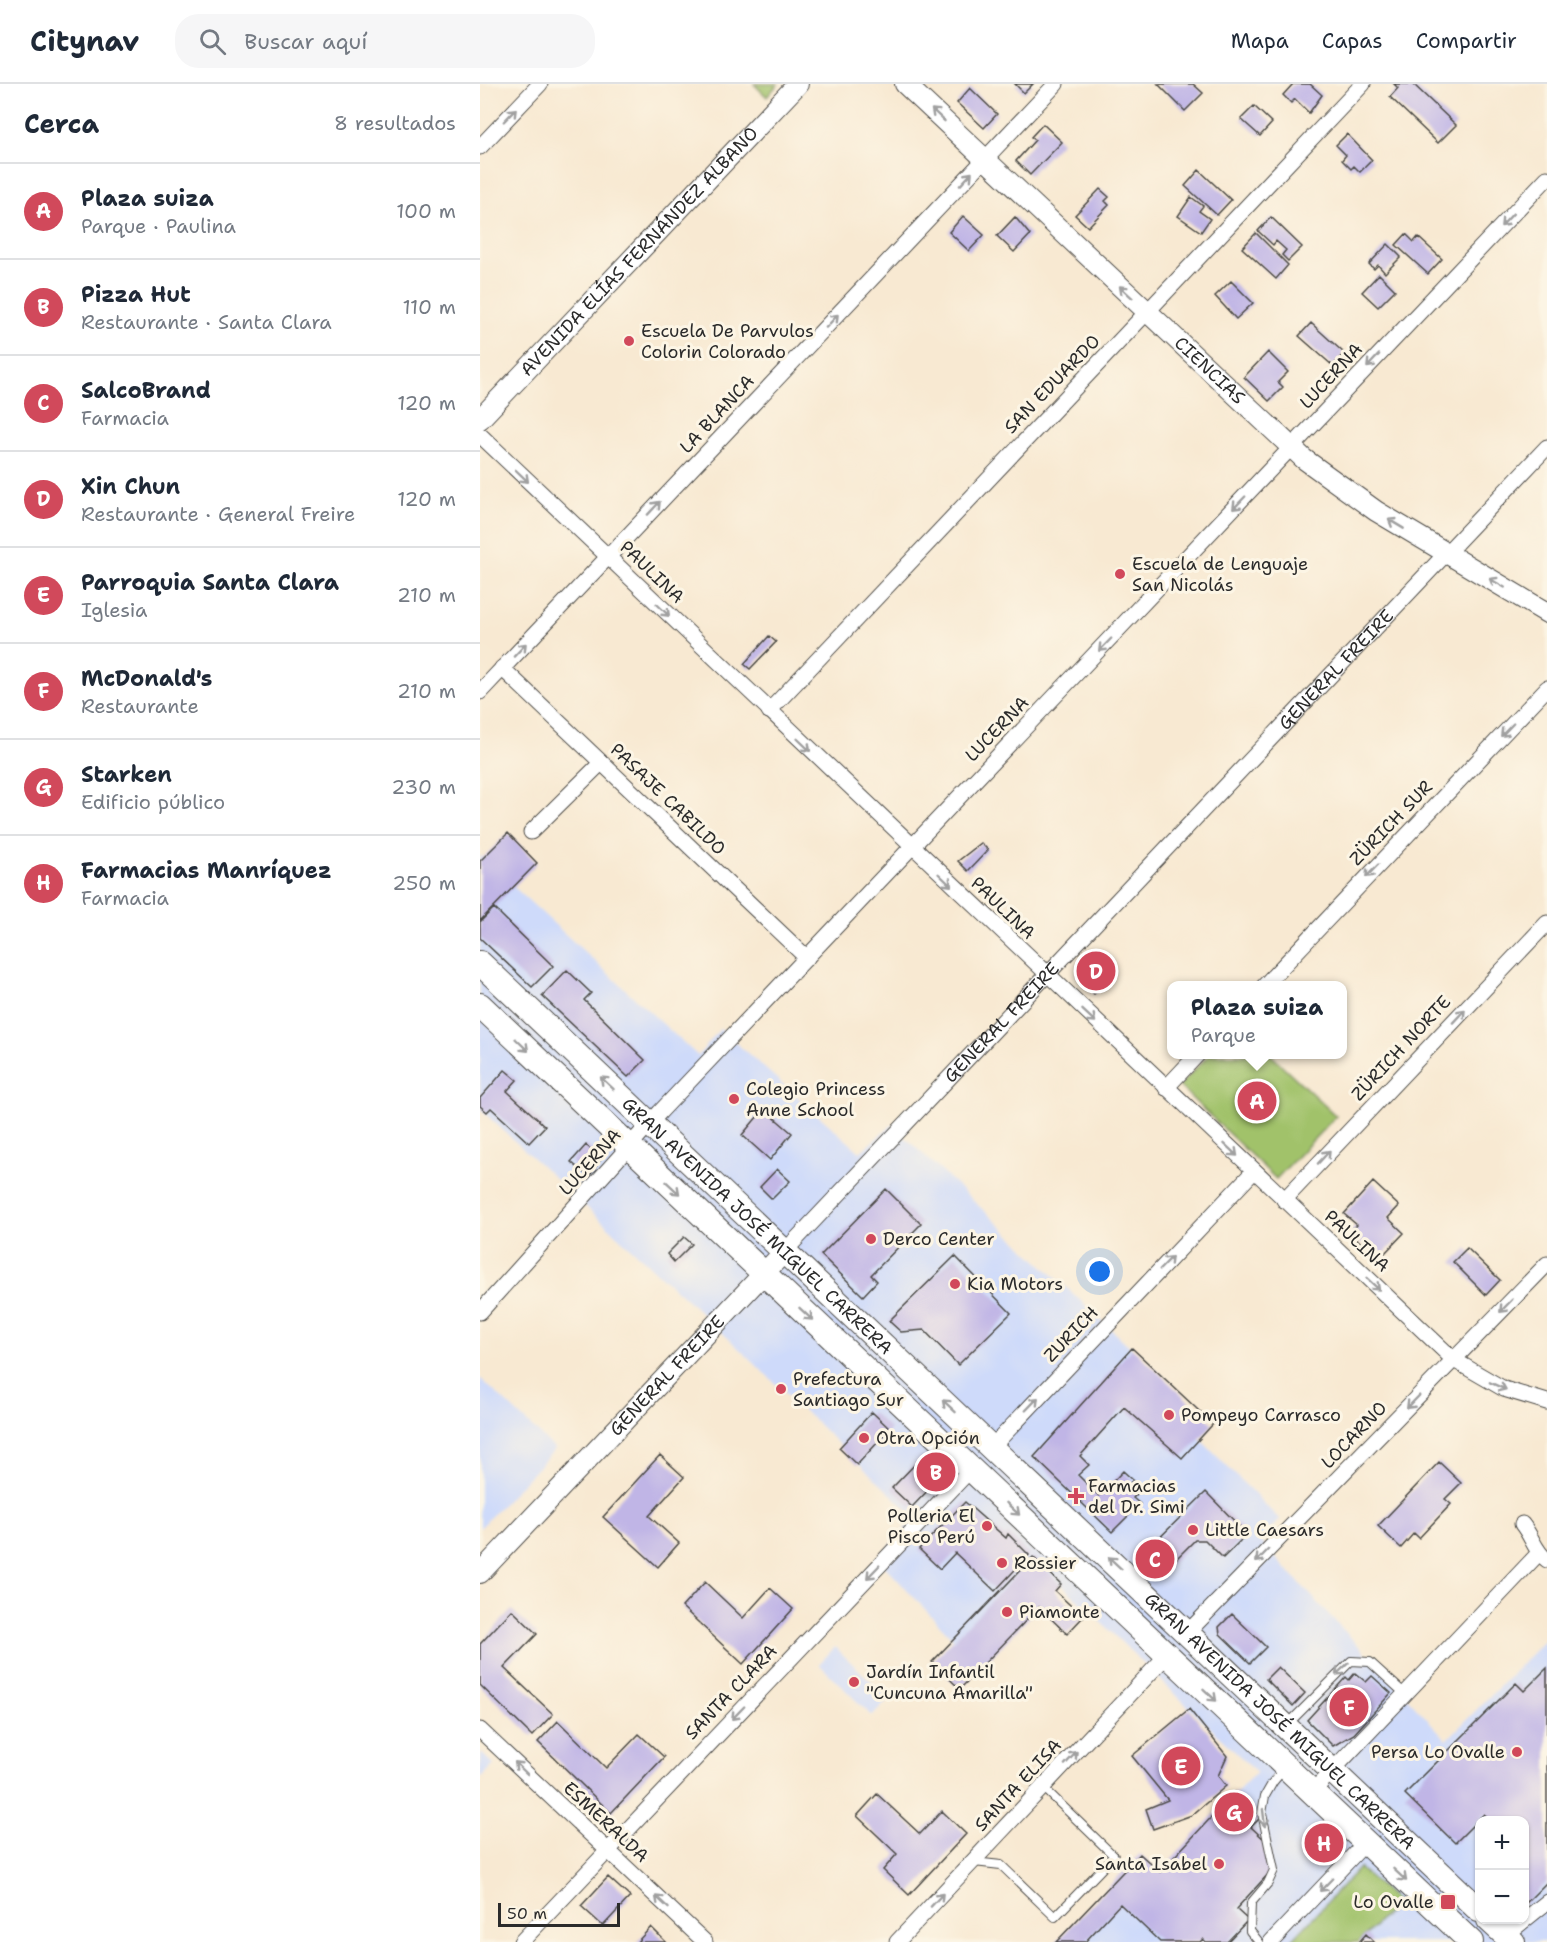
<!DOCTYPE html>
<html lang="es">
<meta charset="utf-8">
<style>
body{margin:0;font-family:"Shantell Sans",sans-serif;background:#f6f6f7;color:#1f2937}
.controls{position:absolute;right:18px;bottom:18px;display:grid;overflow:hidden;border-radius:12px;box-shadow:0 2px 4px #0004}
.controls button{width:54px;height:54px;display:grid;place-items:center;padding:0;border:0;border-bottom:2px solid #e0e1e3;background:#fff;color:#1f2937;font:30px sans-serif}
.scale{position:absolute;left:18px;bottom:15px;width:122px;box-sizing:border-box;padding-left:6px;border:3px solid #2b2b2b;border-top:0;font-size:16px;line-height:21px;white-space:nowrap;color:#2b2b2b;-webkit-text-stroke:4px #fcf5e5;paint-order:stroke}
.you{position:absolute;left:620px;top:1188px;width:21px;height:21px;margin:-15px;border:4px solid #fff;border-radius:50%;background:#1a73e8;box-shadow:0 0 0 9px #1a73e833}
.badge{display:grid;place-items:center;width:39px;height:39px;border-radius:50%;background:#d1495b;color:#fff;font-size:20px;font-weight:700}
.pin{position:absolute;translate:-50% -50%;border:3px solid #fff;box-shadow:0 2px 6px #0006}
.popup{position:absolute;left:687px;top:897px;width:180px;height:78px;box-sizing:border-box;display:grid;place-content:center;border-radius:12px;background:#fff;filter:drop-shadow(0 2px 4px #0005);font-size:20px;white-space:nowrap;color:#747a83}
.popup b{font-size:22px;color:#1f2937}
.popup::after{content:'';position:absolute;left:50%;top:100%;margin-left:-12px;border:12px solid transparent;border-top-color:#fff}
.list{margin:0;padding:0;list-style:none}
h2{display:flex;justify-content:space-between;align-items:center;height:78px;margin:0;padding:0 24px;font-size:26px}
h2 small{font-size:20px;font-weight:400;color:#747a83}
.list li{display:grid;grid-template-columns:39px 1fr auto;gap:18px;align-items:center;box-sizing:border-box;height:96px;padding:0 24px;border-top:2px solid #e0e1e3}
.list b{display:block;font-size:22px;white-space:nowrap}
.list p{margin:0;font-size:20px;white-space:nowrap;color:#747a83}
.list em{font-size:20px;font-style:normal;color:#747a83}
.icon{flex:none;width:33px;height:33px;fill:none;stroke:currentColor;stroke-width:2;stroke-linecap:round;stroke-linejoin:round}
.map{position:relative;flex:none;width:1067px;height:1858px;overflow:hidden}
header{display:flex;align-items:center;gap:36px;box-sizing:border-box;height:84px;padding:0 30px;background:#fff;border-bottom:2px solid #e0e1e3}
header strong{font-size:28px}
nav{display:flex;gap:33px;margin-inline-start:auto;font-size:21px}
.search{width:420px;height:54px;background:#f6f6f7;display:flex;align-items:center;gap:15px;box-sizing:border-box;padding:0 21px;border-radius:24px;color:#747a83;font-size:22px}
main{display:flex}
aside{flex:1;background:#fff}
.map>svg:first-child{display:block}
.built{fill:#cedafa;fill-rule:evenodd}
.green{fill:#a1c26b;stroke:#66764b;stroke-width:1.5}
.building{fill:#c0b5e6}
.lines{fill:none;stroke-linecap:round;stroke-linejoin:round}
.service-casing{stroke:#4a4844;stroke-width:10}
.minor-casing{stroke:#4a4844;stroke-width:17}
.tertiary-casing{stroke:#4a4844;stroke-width:22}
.primary-casing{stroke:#4a4844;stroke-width:26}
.service{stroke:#fff;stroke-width:8}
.minor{stroke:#fff;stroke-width:15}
.tertiary{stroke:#fff;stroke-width:20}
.primary{stroke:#fff;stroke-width:24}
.oneway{stroke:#a0a0a0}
.poi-dot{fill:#d1495b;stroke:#fcf5e5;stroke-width:2}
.labels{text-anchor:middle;stroke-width:6;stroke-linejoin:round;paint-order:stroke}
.street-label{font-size:18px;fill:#2b2b2b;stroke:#fcf5e5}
.poi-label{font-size:18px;fill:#2b2b2b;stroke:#fcf5e5;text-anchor:start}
</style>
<header>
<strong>Citynav</strong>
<div class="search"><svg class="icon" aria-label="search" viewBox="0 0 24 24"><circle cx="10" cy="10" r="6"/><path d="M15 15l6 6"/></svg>Buscar aquí</div>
<nav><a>Mapa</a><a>Capas</a><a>Compartir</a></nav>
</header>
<main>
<aside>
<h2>Cerca<small>8 resultados</small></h2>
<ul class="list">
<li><span class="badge">A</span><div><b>Plaza suiza</b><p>Parque · Paulina</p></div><em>100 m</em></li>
<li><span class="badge">B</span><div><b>Pizza Hut</b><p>Restaurante · Santa Clara</p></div><em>110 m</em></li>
<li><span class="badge">C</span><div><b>SalcoBrand</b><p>Farmacia</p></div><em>120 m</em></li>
<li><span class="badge">D</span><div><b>Xin Chun</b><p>Restaurante · General Freire</p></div><em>120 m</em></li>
<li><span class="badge">E</span><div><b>Parroquia Santa Clara</b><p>Iglesia</p></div><em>210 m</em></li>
<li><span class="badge">F</span><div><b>McDonald's</b><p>Restaurante</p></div><em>210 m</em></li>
<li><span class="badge">G</span><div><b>Starken</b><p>Edificio público</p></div><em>230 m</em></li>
<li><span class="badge">H</span><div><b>Farmacias Manríquez</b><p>Farmacia</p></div><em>250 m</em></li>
</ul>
</aside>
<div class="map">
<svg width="1067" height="1858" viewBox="0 0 1067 1858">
<rect width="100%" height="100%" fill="#fcf5e5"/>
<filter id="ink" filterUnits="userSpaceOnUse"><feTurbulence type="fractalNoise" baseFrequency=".0167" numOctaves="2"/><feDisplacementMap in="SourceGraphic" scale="12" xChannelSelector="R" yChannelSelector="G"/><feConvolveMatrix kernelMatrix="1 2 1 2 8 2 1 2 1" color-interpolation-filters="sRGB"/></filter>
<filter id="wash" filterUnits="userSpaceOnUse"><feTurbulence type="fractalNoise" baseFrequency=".008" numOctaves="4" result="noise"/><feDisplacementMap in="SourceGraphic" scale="24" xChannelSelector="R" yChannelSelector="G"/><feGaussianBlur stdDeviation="1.35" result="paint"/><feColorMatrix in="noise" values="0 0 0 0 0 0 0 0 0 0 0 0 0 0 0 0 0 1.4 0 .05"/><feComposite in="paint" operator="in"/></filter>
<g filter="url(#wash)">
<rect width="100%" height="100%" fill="#f8e9d2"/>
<path class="built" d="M0,772L218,972L240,945L380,1068L412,1041L733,1340L720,1355L800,1436L779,1456L967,1656L1067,1554V1858H790L780,1850L773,1858H576L660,1770L680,1788L776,1688L581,1500L480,1605L452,1578L473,1555L398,1475L435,1433L228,1235L0,1025ZM999,1736H1044V1836H999Z
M0,1294L75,1365L0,1444Z
M355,1563L409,1615L392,1632L339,1580Z
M0,1668L14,1681L0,1695Z"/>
<path class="green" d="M274,0H298L287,13Z
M729,971H791L856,1032L796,1095L699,1002Z
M879,1784L918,1818L879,1858H810Z"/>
<g id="blocks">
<path class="building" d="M535,0H553L544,9Z
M678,0H713L723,9L705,27Z
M813,0H830L842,11L829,29L815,15L811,19L803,11Z
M914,0H933L976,41L958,59L910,13L918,4Z
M490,4L517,30L504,44L477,19Z
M774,22L792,39L780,52L761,35Z
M563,40L582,58L550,91L536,77L555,56L551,53Z
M867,50L892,76L880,88L874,82L871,85L862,76L866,71L856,61Z
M719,86L751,116L737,131L705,102Z
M620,105L629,113L625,117L629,121L608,143L595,131Z
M711,113L723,122L719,127L730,135L721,148L698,132Z
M483,132L504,151L489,167L469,148Z
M535,133L550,151L534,168L517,152Z
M791,133L822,163L808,177L802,171L806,166L796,157L793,161L778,147Z
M776,149L808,181L796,195L762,164Z
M926,150L934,158L938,153L962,175L948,190L916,161Z
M908,160L921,173L905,189L898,181L894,185L889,180Z
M899,190L915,206L898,223L882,208Z
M751,197L773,219L756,235L735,212Z
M831,239L864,269L853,282L819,252Z
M788,268L808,288L798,298L803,303L789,317L764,293Z
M289,552L296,558L270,585L264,580Z
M28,749L57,779L0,837V777Z
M501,759L508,766L488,787L478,777Z
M14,824L73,882L52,903L0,854V838Z
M616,868L636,890L614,910L597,892L599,884Z
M87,886L111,909L104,916L165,976L148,993L62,912Z
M25,986L37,996L27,1007L65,1042L49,1059L11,1024L7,1028L0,1022V1014Z
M284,1025L312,1049L290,1076L262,1051Z
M106,1061L121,1075L109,1093L91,1078Z
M297,1085L310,1097L292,1115L280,1103Z
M893,1098L919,1122L908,1134L924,1149L903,1171L887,1157L883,1161L870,1148L877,1141L864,1130Z
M406,1105L441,1140L391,1191L397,1197L383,1212L341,1171Z
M204,1153L212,1160L194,1178L187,1170Z
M987,1164L1020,1196L1006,1211L973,1178Z
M475,1172L531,1229L478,1281L444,1246L421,1248L409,1237Z
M652,1264L733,1340L702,1374L644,1323L600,1372L609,1381L598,1391L619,1412L643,1387L653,1396L648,1401L657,1410L653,1414L660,1420L632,1448L554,1373Z
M392,1328L410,1345L377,1381L359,1364Z
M180,1371L204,1393L169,1432L199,1459L178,1483L123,1433Z
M441,1374L456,1387L454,1400L432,1423L412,1404Z
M959,1378L981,1399L965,1415L971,1420L939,1454L934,1449L921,1464L898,1442Z
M726,1408L767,1450L743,1474L725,1456H715L679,1492L659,1474Z
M485,1418L526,1454L528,1450L549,1471L515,1507L475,1469L460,1485L439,1465Z
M553,1473L581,1500L575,1507L603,1533L587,1550L559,1523L480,1605L452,1578Z
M225,1498L263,1534L290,1504L313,1525L263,1580L202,1523Z
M32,1526L57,1550L24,1584L73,1630L52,1652L0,1601V1560Z
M752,1530L786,1563L770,1579L740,1550L739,1543Z
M798,1583L825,1609L813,1622L786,1595Z
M1067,1584V1798L1044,1821V1736H1010L1004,1730L975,1759L925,1710L1036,1599L1044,1607Z
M875,1589L886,1598L892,1592L911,1609L874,1650L853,1662L827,1636L866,1593L869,1596Z
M709,1625L747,1672L738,1692L746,1702L712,1731L673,1745L666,1725L688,1716L652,1672Z
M78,1637L126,1684L159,1650L184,1673L131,1729L58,1658Z
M755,1708L781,1733L771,1743L788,1759L791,1787L756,1825L768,1836L747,1858H726L723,1855L720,1858H680L640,1820L605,1858H576L660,1770L680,1788Z
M397,1710L440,1750L462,1727L486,1750L429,1811L403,1786L417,1770L377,1732Z
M128,1793L150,1813L123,1842L101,1822Z
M171,1843L186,1858H157Z
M886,1850L894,1858H879Z"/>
</g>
</g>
<g filter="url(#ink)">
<use href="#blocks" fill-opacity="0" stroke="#4a4844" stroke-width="1.5"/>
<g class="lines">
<defs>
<path id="service" d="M807,1641L871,1577L890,1578L925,1610
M494,1778L521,1781L575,1833L634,1772L563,1703
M779,1858L770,1847L771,1819L788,1799L794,1786L782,1729L785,1712L793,1698L803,1686"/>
<g id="minor">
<path d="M0,63L60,0"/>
<path d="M0,351L974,1276L1024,1305L1067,1318"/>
<path d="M22,584L327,874"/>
<path d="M0,608L576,0"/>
<path d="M289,627L883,0"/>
<path d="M51,748L121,679"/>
<path d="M784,902L1067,604"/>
<path d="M686,1004L718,970"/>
<path d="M804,1116L1067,839"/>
<path id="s1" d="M305,1167L1067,363"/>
<path d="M0,1228L180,1028L1067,94"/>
<path d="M512,1363L774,1087"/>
<path d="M1042,1440C1052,1452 1055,1468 1067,1476"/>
<path d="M708,1548L1067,1180"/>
<path d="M0,1646L225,1858"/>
<path d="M832,1708L1058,1470"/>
<path d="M1026,1851L1067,1818"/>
<path d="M41,1858L491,1385"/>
<path d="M417,1858L687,1571"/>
<path d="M791,1858L886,1758"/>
</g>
<g id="tertiary">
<path id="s2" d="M425,0L824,375L896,427L1067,529"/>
<path id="s3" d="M0,335L318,0"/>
<path id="s4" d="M0,1489L305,1167"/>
</g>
<g id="primary">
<path id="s5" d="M0,879L999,1826"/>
<path d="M0,921L991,1858"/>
<path d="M1009,1836L1033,1858"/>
</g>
</defs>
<use href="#service" class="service-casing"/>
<use href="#minor" class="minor-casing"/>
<use href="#tertiary" class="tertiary-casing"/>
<use href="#primary" class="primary-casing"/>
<use href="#service" class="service"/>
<use href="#minor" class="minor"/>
<use href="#tertiary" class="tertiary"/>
<use href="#primary" class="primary"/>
</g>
<defs><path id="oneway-shaft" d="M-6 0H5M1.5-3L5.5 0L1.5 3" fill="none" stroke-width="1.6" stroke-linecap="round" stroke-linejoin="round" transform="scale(1.5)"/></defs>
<g class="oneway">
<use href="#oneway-shaft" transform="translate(30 31) rotate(-46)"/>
<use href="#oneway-shaft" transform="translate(458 31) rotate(-137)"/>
<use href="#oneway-shaft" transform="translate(486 95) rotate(-47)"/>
<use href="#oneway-shaft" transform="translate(1027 136) rotate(133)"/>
<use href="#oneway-shaft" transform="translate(646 208) rotate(-137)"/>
<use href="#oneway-shaft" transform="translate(352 237) rotate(-47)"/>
<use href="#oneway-shaft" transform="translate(893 277) rotate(133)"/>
<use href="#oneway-shaft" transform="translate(42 392) rotate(44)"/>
<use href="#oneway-shaft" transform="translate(759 419) rotate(134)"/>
<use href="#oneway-shaft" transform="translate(174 424) rotate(-47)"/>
<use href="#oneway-shaft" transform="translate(916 440) rotate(-149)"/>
<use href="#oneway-shaft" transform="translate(1017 499) rotate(-150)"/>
<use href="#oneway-shaft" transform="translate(183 526) rotate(44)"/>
<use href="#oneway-shaft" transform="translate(625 561) rotate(134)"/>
<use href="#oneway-shaft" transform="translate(40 566) rotate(-47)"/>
<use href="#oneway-shaft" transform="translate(1027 646) rotate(134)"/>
<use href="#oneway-shaft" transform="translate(324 661) rotate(44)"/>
<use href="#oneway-shaft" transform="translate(892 787) rotate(134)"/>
<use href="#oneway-shaft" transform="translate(465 796) rotate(44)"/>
<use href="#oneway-shaft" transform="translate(609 932) rotate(43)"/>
<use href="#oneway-shaft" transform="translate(979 932) rotate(-47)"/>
<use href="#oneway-shaft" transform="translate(42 961) rotate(44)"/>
<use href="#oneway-shaft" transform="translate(127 999) rotate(-137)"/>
<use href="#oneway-shaft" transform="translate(751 1066) rotate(43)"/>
<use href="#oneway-shaft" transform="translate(844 1073) rotate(-47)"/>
<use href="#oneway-shaft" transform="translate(193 1104) rotate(43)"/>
<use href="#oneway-shaft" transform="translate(686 1179) rotate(-46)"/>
<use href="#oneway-shaft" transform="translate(893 1200) rotate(43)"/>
<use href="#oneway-shaft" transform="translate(1026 1222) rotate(134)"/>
<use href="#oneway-shaft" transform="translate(326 1230) rotate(43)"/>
<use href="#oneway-shaft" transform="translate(1018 1302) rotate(24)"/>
<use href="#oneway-shaft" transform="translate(933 1318) rotate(134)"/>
<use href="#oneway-shaft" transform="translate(552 1320) rotate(-46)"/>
<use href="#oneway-shaft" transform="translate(469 1322) rotate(-137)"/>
<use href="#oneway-shaft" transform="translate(533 1425) rotate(43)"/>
<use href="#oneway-shaft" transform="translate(782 1472) rotate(134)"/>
<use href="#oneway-shaft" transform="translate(635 1479) rotate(-137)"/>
<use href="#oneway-shaft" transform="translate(393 1488) rotate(134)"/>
<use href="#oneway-shaft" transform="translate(862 1585) rotate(137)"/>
<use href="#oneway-shaft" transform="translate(730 1611) rotate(43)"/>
<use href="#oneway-shaft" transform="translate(258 1629) rotate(134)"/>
<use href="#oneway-shaft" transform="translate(591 1674) rotate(-47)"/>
<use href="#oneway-shaft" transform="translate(41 1684) rotate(-136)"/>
<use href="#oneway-shaft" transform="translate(784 1734) rotate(83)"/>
<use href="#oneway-shaft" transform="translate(920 1791) rotate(43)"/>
<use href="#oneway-shaft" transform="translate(846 1801) rotate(134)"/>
<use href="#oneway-shaft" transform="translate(457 1816) rotate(-47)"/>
<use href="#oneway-shaft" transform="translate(182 1818) rotate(-137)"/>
</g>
</g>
<g class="poi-dot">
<circle cx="149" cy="257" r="6"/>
<circle cx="640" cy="490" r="6"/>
<circle cx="254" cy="1015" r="6"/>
<circle cx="391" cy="1155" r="6"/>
<circle cx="475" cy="1200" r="6"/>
<circle cx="301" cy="1305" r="6"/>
<circle cx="689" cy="1331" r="6"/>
<circle cx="384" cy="1354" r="6"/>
<path d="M593 1403h6v6h6v6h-6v6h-6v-6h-6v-6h6z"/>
<circle cx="507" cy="1442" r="6"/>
<circle cx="713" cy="1446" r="6"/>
<circle cx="522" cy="1479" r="6"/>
<circle cx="527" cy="1528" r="6"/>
<circle cx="374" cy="1598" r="6"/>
<circle cx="1037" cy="1668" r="6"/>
<circle cx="739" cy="1780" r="6"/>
<rect x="960" y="1810" width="16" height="16" rx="3"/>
</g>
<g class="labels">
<g class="street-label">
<text dy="6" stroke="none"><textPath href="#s3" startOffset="231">AVENIDA ELÍAS FERNÁNDEZ ALBANO</textPath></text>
<text dy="6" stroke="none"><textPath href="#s2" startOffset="418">CIENCIAS</textPath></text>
<text transform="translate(851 292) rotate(-47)" y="6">LUCERNA</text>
<text transform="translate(572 300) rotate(-46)" y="6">SAN EDUARDO</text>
<text transform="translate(237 330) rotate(-47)" y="6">LA BLANCA</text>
<text transform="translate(172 488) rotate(44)" y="6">PAULINA</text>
<text dy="6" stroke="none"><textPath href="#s1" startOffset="801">GENERAL FREIRE</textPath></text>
<text transform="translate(517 645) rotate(-46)" y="6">LUCERNA</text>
<text transform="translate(188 715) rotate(44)" y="6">PASAJE CABILDO</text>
<text transform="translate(911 739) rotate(-46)" y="6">ZÜRICH SUR</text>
<text transform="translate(523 824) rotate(44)" y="6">PAULINA</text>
<text dy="6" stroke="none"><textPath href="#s1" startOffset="315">GENERAL FREIRE</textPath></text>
<text transform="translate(921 964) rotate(-47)" y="6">ZÜRICH NORTE</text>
<text transform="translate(110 1078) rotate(-48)" y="6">LUCERNA</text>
<text dy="6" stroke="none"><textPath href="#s5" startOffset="382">GRAN AVENIDA JOSÉ MIGUEL CARRERA</textPath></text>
<text transform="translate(877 1157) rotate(43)" y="6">PAULINA</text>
<text transform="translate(591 1250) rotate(-46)" y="6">ZURICH</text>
<text dy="6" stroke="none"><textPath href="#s4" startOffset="272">GENERAL FREIRE</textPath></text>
<text transform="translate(874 1351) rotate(-46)" y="6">LOCARNO</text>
<text transform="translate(251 1608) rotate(-46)" y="6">SANTA CLARA</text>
<text dy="6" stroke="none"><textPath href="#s5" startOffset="1102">GRAN AVENIDA JOSÉ MIGUEL CARRERA</textPath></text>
<text transform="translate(538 1701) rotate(-47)" y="6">SANTA ELISA</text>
<text transform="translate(126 1738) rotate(43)" y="6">ESMERALDA</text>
</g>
<g class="poi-label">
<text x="161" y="253">Escuela De Parvulos<tspan x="161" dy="21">Colorin Colorado</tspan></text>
<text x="652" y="486">Escuela de Lenguaje<tspan x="652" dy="21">San Nicolás</tspan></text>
<text x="266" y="1011">Colegio Princess<tspan x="266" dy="21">Anne School</tspan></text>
<text x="403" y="1161">Derco Center</text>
<text x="487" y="1206">Kia Motors</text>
<text x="313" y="1301">Prefectura<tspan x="313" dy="21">Santiago Sur</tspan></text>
<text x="701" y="1337">Pompeyo Carrasco</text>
<text x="396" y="1360">Otra Opción</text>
<text x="608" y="1408">Farmacias<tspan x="608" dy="21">del Dr. Simi</tspan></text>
<text x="495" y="1438" text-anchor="end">Polleria El<tspan x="495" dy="21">Pisco Perú</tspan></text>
<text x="725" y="1452">Little Caesars</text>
<text x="534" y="1485">Rossier</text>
<text x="539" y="1534">Piamonte</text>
<text x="386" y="1594">Jardín Infantil<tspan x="386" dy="21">"Cuncuna Amarilla"</tspan></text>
<text x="1025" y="1674" text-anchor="end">Persa Lo Ovalle</text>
<text x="727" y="1786" text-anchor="end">Santa Isabel</text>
<text x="954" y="1824" text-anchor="end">Lo Ovalle</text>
</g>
</g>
</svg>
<div class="controls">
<button>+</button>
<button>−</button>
</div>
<div class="scale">50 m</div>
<div class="you"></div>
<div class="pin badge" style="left:777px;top:1017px">A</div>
<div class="popup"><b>Plaza suiza</b>Parque</div>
<div class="pin badge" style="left:456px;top:1388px">B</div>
<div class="pin badge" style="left:675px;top:1475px">C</div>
<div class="pin badge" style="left:616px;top:887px">D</div>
<div class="pin badge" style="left:701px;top:1682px">E</div>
<div class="pin badge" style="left:869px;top:1623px">F</div>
<div class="pin badge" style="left:754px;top:1728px">G</div>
<div class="pin badge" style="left:844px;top:1759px">H</div>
</div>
</main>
